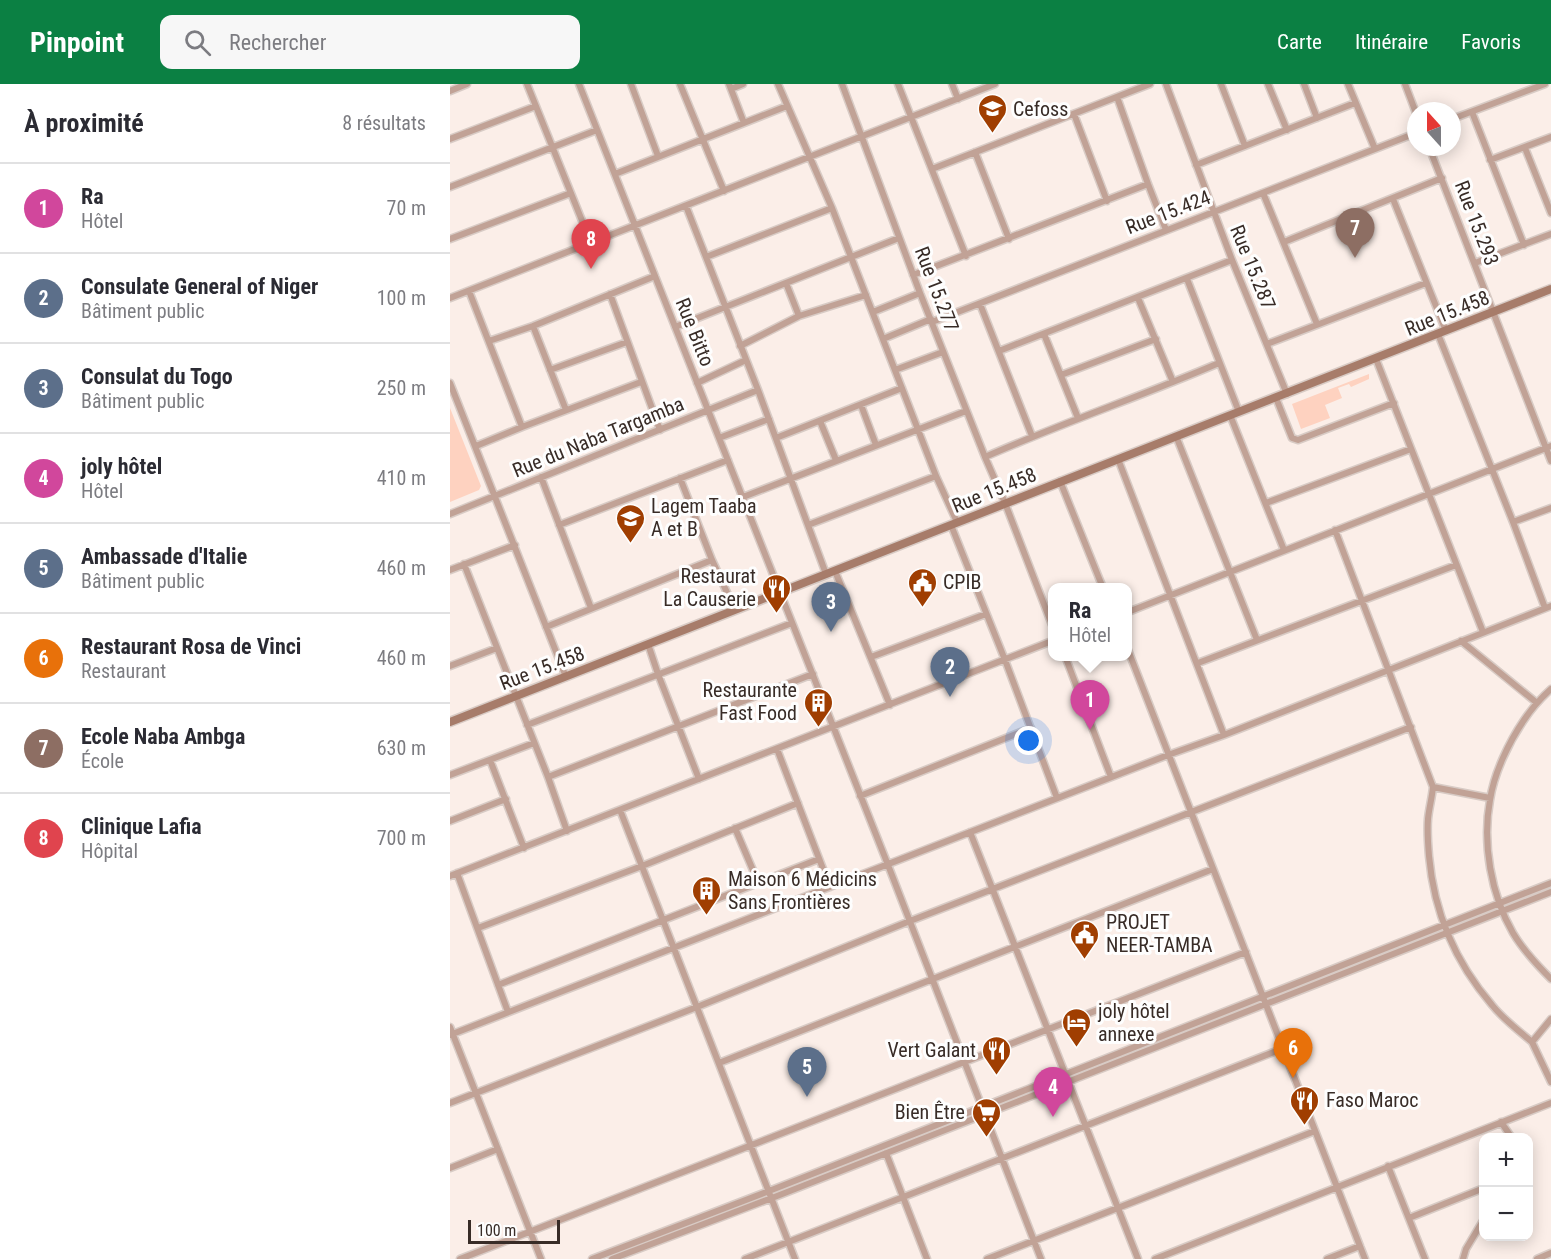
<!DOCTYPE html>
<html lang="fr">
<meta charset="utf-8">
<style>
body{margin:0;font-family:"Roboto Condensed",sans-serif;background:#f7f7f7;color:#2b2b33}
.controls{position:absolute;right:18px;bottom:18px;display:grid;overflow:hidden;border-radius:12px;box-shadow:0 3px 15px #0003}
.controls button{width:54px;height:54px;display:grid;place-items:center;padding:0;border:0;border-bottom:2px solid #e1e1e2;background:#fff;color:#2b2b33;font:30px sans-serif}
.compass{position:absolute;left:957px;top:18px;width:54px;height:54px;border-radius:50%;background:#fff;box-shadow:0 3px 15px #0003;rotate:339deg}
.scale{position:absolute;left:18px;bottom:15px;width:92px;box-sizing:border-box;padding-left:6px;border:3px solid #382c27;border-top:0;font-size:16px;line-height:21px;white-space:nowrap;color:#382c27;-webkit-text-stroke:4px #fefefe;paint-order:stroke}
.you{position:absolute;left:579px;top:657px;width:21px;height:21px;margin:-15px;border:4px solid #fff;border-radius:50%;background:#1a73e8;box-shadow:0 0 0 9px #1a73e833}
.badge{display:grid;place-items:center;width:39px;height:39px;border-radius:50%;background:#0b8043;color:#fff;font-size:20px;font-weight:700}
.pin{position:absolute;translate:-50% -50px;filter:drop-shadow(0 2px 3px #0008)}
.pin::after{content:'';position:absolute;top:32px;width:21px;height:18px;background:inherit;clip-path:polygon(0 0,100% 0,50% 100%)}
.popup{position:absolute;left:598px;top:499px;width:84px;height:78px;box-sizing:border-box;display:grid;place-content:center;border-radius:12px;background:#fff;filter:drop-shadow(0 2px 4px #0005);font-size:20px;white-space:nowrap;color:#7c7c81}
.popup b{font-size:22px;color:#2b2b33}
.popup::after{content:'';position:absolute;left:50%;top:100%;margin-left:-12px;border:12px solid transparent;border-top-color:#fff}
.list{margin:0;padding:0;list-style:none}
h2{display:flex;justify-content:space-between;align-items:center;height:78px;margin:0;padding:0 24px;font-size:26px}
h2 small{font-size:20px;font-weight:400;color:#7c7c81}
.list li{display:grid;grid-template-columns:39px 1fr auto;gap:18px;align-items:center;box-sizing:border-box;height:90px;padding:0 24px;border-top:2px solid #e1e1e2}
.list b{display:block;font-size:22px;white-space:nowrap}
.list p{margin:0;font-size:20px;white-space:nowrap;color:#7c7c81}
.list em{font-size:20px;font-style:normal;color:#7c7c81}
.icon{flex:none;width:33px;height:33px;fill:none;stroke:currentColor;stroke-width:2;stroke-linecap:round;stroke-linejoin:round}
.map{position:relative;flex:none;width:1101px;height:1175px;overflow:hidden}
header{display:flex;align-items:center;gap:36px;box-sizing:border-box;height:84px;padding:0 30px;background:#0b8043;color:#fff}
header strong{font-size:28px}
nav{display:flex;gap:33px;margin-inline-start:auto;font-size:21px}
.search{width:420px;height:54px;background:#f7f7f7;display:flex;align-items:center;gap:15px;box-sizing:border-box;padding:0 21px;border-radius:12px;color:#7c7c81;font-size:22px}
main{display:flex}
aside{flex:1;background:#fff}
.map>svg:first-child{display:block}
.green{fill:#fed2c0}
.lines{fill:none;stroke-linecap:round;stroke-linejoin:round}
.minor-casing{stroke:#d8cbc5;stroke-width:9}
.secondary-casing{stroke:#d8cbc5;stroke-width:11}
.minor{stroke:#c1a296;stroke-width:6}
.secondary{stroke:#a77c6a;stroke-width:8}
.labels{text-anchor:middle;stroke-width:6;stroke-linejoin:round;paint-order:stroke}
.poi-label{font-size:20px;fill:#382c27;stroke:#fefefe;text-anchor:start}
.street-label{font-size:20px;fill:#382c27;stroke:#fefefe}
</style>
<header>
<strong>Pinpoint</strong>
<div class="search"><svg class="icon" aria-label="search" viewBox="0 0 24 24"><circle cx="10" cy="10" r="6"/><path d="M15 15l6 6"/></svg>Rechercher</div>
<nav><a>Carte</a><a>Itinéraire</a><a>Favoris</a></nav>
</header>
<main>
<aside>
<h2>À proximité<small>8 résultats</small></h2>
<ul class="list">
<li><span class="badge" style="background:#d1479c">1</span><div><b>Ra</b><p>Hôtel</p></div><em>70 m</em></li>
<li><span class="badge" style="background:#5c6f8a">2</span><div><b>Consulate General of Niger</b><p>Bâtiment public</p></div><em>100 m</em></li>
<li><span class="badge" style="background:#5c6f8a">3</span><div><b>Consulat du Togo</b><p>Bâtiment public</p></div><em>250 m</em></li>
<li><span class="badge" style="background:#d1479c">4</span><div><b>joly hôtel</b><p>Hôtel</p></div><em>410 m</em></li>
<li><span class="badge" style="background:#5c6f8a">5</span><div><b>Ambassade d'Italie</b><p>Bâtiment public</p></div><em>460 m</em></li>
<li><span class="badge" style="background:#e8710a">6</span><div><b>Restaurant Rosa de Vinci</b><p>Restaurant</p></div><em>460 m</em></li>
<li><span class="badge" style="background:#8d6e63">7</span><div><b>Ecole Naba Ambga</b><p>École</p></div><em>630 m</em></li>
<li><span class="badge" style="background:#e0444e">8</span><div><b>Clinique Lafia</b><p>Hôpital</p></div><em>700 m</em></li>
</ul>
</aside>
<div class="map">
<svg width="1101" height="1175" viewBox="0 0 1101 1175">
<rect width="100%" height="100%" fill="#fbeee8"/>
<path class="green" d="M919,290V295L901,303L899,300L888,304L892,314L875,321L880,334L851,345L842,320Z
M0,324L31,402L29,406L0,418Z"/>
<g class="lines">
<defs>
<path id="minor" d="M77,0L141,159
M129,0L438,781L591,1175
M181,0L208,72
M230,0L274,107
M279,0L294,39
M328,0L382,124L486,392L507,438
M392,0L470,209L535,373L555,419L602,541
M448,0L516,172
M502,0L508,15
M716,0L782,176L837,310
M771,0L795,62
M818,0L837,46
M854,0L867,34
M898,0L925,65
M955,0L966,29
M281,5L293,0
M0,7L17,0
M667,13L698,100L716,146
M1022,28L1074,161
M624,30L657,117
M1002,35L1095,0
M0,55L86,22
M979,63L1101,377
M1075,64L1101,129
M525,68L559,155
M1040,76L1101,53
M746,81L905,19
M482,85L700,0
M165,90L337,22
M0,103L147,46
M813,109L867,240
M943,115L996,247
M236,122L308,306L376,490
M0,155L121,109
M834,158L992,94
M256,173L382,124
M1025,179L1101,150
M463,191L698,100
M737,195L789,328
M336,199L349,232
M19,207L72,343
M160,210L210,346
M0,214L545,0
M688,214L723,298
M530,220L582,352
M423,228L470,209
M482,238L966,49
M83,242L116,326
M225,243L449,154
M594,250L628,334
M988,250L1063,438L1095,524
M433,255L481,235
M39,257L83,242L205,192
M817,260L976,199
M290,262L349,232L416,211
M549,267L782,176
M926,275L1033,548
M100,286L177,258
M445,286L493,268
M611,291L706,255
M0,299L116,593
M247,299L296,276
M826,314L842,354L848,356L944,319
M411,321L426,361
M780,331L834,466
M370,337L386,376
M726,352L807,556
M269,354L319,335
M326,354L452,304
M26,362L72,343L191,298
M535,373C612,339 692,312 769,279
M668,375L774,651
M91,393L141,524
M230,394L262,476L285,526
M610,397L653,504
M293,413L516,327
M816,419L961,365
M0,430L308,306
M1063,438L1101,424
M109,441L278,376
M358,441L486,392
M501,441L555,576L607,714
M885,446L983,703C982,714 979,724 978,735C977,747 978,760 979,772C984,829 1005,878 1042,921C1053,935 1069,947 1082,958
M14,480L98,693L117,747
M0,486L65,461
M385,487L440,621
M678,528L1101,362
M96,543L262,476
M1011,557L1087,619
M198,560L208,590L249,695
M678,566L915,1175
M615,572L661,693
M421,573L536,530
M748,579L1006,481
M0,582L47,564
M1101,605C1091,614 1082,624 1074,636C1059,658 1044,689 1040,716C1032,759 1041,811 1063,849C1073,866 1087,881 1101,895
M77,641L342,539
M327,665L380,803
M40,676L74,764
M0,691L84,659
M98,693L363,590
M983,703L1040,714
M410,712L581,644
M170,726L345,1175
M0,737L56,715
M285,744L308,798
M520,748L688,1175
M7,789L58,928
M0,792L602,557
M28,844L192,782L348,719
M48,901L369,775
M1101,935L1082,958L1101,998
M0,943L91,1175
M0,951L718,671L774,651L1101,522
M269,979L763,785
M0,1019L247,923L460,837L961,643
M1051,1038L1062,1054
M436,1069L477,1175
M938,1082L975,1175
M0,1084L48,1065
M959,1134L1034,1104
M10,1175L796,868
M142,1175L319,1107L1101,799
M162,1175L322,1114L1101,808
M295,1175L834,964
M537,1175L865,1047
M705,1175L1101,1019
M877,1175L910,1162
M1013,1175L1016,1165L1034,1135
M1087,1175L1101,1169"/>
<path id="secondary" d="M0,638L1101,205"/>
</defs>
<use href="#minor" class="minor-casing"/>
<use href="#secondary" class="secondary-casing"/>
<use href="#minor" class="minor"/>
<use href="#secondary" class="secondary"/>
</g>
<defs>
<symbol id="school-pin" viewBox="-11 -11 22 30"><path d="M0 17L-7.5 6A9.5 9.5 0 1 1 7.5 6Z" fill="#a03e01" stroke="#fefefe"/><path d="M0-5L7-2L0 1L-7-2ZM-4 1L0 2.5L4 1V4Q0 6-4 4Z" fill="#fff"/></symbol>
<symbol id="civic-pin" viewBox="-11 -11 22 30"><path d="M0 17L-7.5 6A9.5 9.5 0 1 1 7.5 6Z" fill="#a03e01" stroke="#fefefe"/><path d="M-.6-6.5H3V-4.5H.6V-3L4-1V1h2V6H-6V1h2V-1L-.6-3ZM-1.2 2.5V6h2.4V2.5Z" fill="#fff"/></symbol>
<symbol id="restaurant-pin" viewBox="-11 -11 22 30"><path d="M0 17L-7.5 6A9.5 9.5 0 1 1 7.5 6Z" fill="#a03e01" stroke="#fefefe"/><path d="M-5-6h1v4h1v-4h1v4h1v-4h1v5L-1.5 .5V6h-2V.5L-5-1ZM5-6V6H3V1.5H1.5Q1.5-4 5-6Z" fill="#fff"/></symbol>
<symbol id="building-pin" viewBox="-11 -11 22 30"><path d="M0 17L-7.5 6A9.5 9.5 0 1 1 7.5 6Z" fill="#a03e01" stroke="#fefefe"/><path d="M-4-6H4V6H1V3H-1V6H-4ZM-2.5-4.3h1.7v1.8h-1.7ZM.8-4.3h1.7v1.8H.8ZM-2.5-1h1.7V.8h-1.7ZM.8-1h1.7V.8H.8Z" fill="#fff"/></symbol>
<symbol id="hotel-pin" viewBox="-11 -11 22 30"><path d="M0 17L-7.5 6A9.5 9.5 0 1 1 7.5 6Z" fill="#a03e01" stroke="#fefefe"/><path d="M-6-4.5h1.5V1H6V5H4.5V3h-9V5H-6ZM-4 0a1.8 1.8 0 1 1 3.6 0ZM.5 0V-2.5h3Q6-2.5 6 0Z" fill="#fff"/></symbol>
<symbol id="supermarket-pin" viewBox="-11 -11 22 30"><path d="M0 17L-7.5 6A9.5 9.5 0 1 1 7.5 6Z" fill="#a03e01" stroke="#fefefe"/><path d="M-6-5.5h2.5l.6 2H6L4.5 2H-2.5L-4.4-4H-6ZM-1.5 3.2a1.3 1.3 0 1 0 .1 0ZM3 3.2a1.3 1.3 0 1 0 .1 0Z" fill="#fff"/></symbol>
</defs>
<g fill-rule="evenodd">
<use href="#school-pin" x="526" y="8" width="33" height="45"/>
<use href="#school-pin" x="164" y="418" width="33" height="45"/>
<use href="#civic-pin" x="456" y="482" width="33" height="45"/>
<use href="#restaurant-pin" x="310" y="488" width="33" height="45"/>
<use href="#building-pin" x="352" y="602" width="33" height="45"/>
<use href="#building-pin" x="240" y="790" width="33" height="45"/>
<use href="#civic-pin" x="618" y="834" width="33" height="45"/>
<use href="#hotel-pin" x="610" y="922" width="33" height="45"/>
<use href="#restaurant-pin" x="530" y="950" width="33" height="45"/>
<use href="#restaurant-pin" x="838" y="1000" width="33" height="45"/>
<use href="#supermarket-pin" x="520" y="1012" width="33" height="45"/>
</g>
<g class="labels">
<g class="poi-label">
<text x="563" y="32">Cefoss</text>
<text x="201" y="429">Lagem Taaba<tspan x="201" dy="23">A et B</tspan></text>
<text x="306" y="499" text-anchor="end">Restaurat<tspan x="306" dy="23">La Causerie</tspan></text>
<text x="493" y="505">CPIB</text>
<text x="347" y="613" text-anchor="end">Restaurante<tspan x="347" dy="23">Fast Food</tspan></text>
<text x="278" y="802">Maison 6 Médicins<tspan x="278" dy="23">Sans Frontières</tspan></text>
<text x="656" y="845">PROJET<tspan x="656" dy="23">NEER-TAMBA</tspan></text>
<text x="648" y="934">joly hôtel<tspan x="648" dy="23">annexe</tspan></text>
<text x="526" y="973" text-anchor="end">Vert Galant</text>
<text x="876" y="1023">Faso Maroc</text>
<text x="515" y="1035" text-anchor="end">Bien Être</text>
</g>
<g class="street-label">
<text transform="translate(718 128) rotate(-21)" y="7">Rue 15.424</text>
<text transform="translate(1027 139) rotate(69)" y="7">Rue 15.293</text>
<text transform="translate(803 183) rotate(68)" y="7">Rue 15.287</text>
<text transform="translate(487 205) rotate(69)" y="7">Rue 15.277</text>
<text transform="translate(997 229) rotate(-22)" y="7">Rue 15.458</text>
<text transform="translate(245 248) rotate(68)" y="7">Rue Bitto</text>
<text transform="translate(148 353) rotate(-22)" y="7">Rue du Naba Targamba</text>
<text transform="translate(544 406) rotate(-22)" y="7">Rue 15.458</text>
<text transform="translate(92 584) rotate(-21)" y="7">Rue 15.458</text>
</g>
</g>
</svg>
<div class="controls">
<button>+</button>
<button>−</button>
</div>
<svg class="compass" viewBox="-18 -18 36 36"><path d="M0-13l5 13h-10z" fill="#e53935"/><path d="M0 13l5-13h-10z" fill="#7c7c81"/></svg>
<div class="scale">100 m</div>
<div class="you"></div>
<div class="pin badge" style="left:640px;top:646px;background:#d1479c">1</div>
<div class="popup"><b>Ra</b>Hôtel</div>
<div class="pin badge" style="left:500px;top:613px;background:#5c6f8a">2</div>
<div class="pin badge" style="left:381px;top:548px;background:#5c6f8a">3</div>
<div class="pin badge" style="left:603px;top:1033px;background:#d1479c">4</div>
<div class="pin badge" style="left:357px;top:1013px;background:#5c6f8a">5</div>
<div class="pin badge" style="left:843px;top:994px;background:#e8710a">6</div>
<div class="pin badge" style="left:905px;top:174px;background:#8d6e63">7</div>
<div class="pin badge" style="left:141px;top:185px;background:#e0444e">8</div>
</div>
</main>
